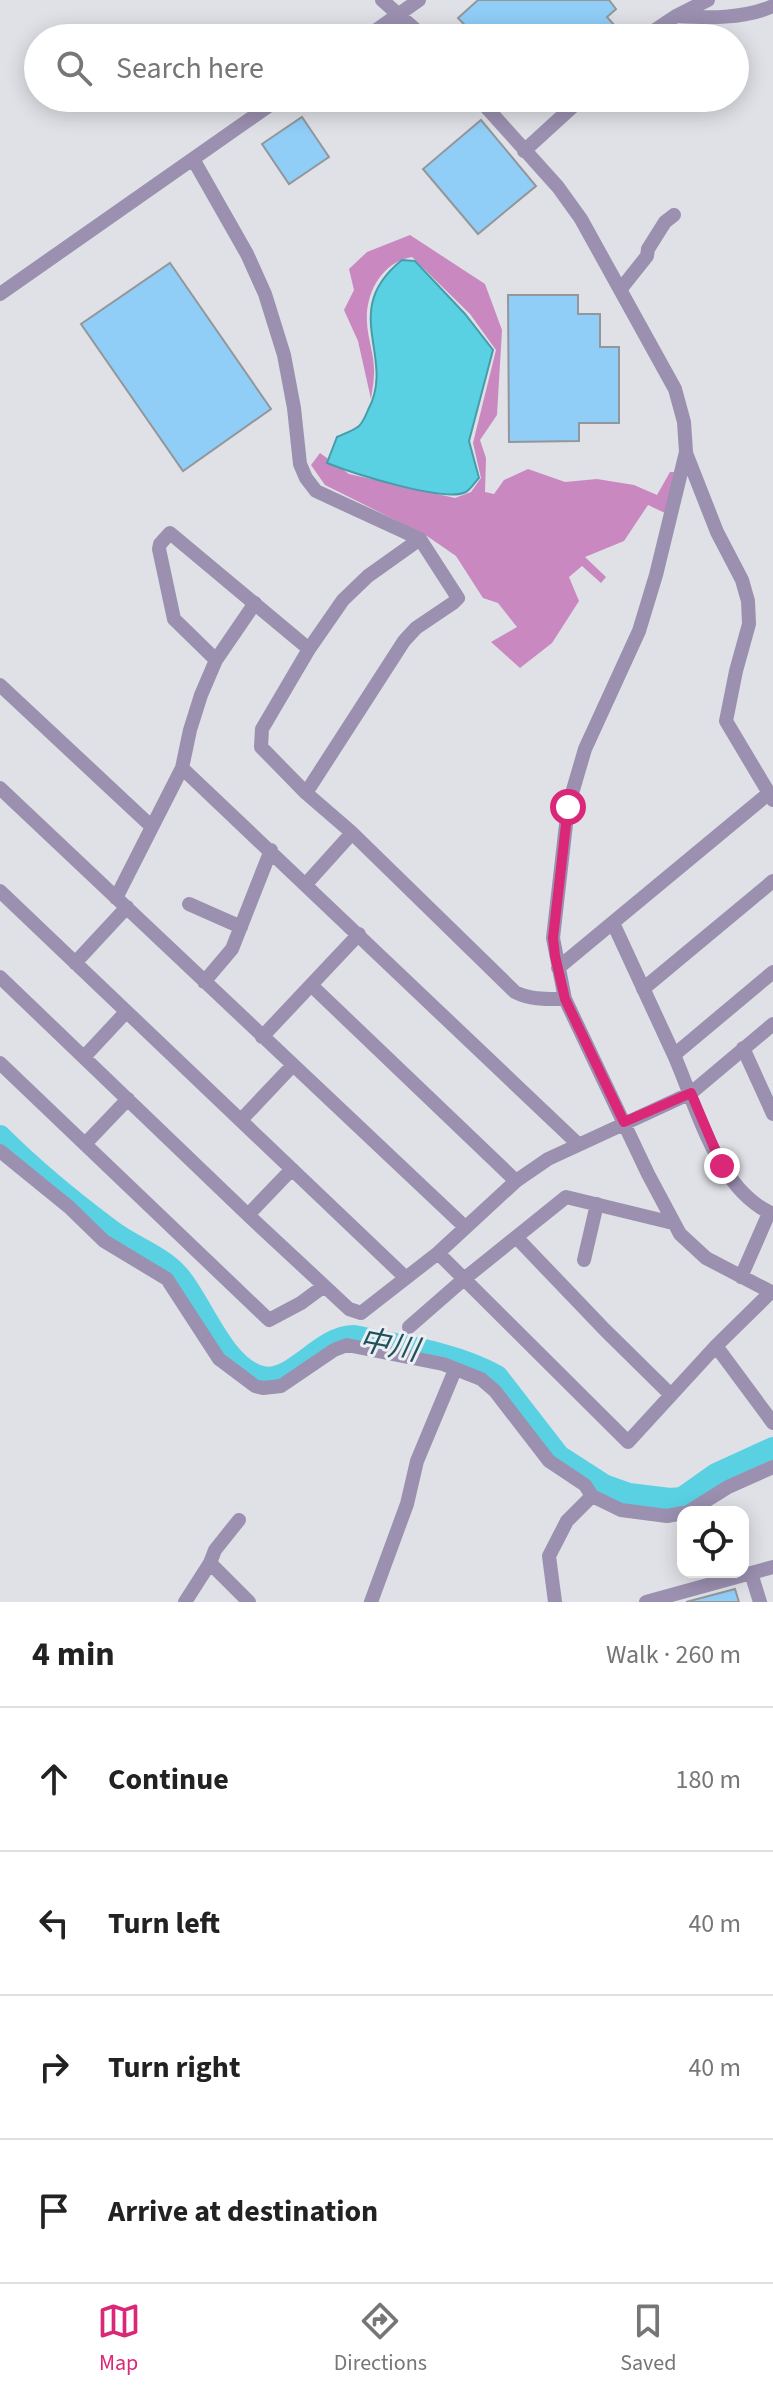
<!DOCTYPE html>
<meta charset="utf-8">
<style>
body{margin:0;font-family:"Source Sans 3","Noto Sans JP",sans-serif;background:#f6f6f6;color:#222}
.controls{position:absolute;right:24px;bottom:24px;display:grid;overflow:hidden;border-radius:16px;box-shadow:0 4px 20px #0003}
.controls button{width:72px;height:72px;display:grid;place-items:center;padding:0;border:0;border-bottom:2px solid #e0e0e0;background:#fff;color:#222;font:40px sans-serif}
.stop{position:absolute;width:24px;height:24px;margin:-18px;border:6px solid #db2777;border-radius:50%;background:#fff}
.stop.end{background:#db2777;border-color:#fff;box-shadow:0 2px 8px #0008}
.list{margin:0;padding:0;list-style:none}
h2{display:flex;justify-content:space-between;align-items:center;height:104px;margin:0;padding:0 32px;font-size:34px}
h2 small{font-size:26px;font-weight:400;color:#767676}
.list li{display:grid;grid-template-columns:52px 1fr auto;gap:24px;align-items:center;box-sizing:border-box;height:144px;padding:0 32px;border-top:2px solid #e0e0e0}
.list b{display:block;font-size:30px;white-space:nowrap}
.list em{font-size:26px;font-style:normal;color:#767676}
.icon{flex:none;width:44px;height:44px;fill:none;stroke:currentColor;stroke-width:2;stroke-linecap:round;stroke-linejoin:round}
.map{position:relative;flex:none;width:773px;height:1602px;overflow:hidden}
.search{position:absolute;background:#fff;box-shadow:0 4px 20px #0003;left:24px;right:24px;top:24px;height:88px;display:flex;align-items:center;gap:20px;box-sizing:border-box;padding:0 28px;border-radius:44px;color:#767676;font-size:30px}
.sheet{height:680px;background:#fff}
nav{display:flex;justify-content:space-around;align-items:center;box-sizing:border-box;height:112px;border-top:2px solid #e0e0e0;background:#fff;font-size:22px;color:#767676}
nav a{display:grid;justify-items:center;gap:4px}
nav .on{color:#db2777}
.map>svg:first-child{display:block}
.forest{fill:#c988c0}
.water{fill:#59d1e2;stroke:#489ca9;stroke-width:2}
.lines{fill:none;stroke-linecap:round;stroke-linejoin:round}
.river{stroke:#59d1e2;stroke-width:22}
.building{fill:#90cef8;stroke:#93979a;stroke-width:2}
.minor{stroke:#9b90b0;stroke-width:14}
.route{stroke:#db2777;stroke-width:10}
.labels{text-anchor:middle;stroke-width:6;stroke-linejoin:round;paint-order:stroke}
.water-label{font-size:30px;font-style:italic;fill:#1f525a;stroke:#edeef3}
</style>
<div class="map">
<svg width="773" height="1602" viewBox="0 0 773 1602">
<rect width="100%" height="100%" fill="#dfe1e6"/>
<path class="forest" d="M410,235L485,284L502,330L497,415L480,440L486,458L485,492L494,494L504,480L528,469L565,482L597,479L634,485L657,495L670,472H678L665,513L648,505L624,541L585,557L606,577L601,583L582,566L569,577L579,601L552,643L520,668L491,642L517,627L498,603L483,598L456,556L427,536L325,485L311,465L320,453L349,474L455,498L471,492L481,478L473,443L496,350L470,314L412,257C382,262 365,293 367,323C368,340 375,357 374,374C374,382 372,391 371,399L358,341L344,310L354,290L349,269L367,252Z"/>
<path class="water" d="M402,260L415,261L465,314L493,350L469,441L479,478C475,482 471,489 466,492C445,503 352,473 327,463L337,437C343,434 353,431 359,426C363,422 366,415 368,410C397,357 338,311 402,260Z"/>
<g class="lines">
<path class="river" d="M0,1136C34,1170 73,1202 112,1231C132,1246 161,1256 178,1275C202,1302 223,1368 262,1377C293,1384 319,1336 354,1336C401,1346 454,1352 497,1376L559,1456L604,1485L629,1494L670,1499L682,1498L716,1474L773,1448"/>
</g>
<path class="building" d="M478,0H609L616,9L607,17L624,36L621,38H477L458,18Z
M302,117L329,157L289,184L262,144Z
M481,120L536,186L478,234L423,169Z
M170,263L271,409L183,471L81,324Z
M508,295H578V314H600V347H619V423H579V441L509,442Z
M735,1589L739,1602H686Z"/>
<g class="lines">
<path class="minor" d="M382,0L425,38
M676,16C708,18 744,19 773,6
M365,38L419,0
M643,38L676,16L708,0
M478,98L558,187L581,219L675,389L684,422L686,452L656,575L639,631L585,749L568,807L553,938L565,999L648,1174L680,1234L706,1258L773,1293
M524,151L582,98
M193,159L247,254L265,294L284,355L294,408L300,464L306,478L316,491L420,539L458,598L453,603L416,628L404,641L306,793
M620,290L647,256L648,249L665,222L674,215
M0,294L280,98
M686,453L717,532L742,580L748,601L749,624L736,671L726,721L773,800
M420,539L368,576L343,600L309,649L262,729L261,747L306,793L350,831L515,992C531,1000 547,999 565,999
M216,660L255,603
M0,685L152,827
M182,768L578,1144
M0,788L465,1227
M306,884L352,833
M0,891L406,1278
M116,898L182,768L190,730L201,695L216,660L174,619L159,549L160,544L170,533L309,649
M189,904L241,927
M613,923L674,1055L773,972
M75,963L127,907
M558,968L768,794
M0,977L248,1215L349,1309L361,1313L438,1253L516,1181L548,1159L691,1093L773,1024
M204,982L232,949L271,850
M311,985L516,1181
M643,989L773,881
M262,1037L359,934
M743,1048L773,1114
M674,1055C697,1107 717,1190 773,1214
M85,1056L126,1012
M0,1063L269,1320L301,1303L324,1286
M241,1120L293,1065
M85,1144L128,1099
M0,1151L69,1207L104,1241L167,1279L219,1359L255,1386L263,1388L281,1386L334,1350L347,1345L443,1364L481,1379L495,1391L549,1461L585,1485L592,1496L621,1510L667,1516L683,1513
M248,1215L292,1169
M516,1237L605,1330L671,1395
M438,1253L628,1442L716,1346L771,1292
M584,1260L597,1204
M741,1277L769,1213
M409,1327L464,1279L566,1197L673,1223
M716,1346L773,1423
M688,1512L728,1487L773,1467
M210,1563L215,1550L239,1520
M751,1573L760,1602
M185,1602L210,1563L249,1602
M371,1602L407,1504L417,1461L455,1370
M555,1602L549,1556L567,1521L592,1496
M646,1602L773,1567"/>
</g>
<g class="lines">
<path class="route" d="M568,807L553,938L555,956L565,999L624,1122L691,1093L722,1166"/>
</g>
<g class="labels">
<g class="water-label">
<text transform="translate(389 1345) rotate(11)" y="10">中川</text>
</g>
</g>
</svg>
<div class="controls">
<button><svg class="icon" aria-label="locate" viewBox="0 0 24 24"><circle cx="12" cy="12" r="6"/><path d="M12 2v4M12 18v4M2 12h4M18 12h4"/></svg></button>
</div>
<div class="stop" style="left:568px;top:807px"></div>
<div class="stop end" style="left:722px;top:1166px"></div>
<div class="search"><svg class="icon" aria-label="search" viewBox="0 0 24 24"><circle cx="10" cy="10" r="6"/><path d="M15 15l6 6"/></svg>Search here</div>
</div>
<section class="sheet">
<h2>4 min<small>Walk · 260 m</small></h2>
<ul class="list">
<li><svg class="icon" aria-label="ahead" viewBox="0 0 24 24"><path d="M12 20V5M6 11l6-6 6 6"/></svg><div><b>Continue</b></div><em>180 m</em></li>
<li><svg class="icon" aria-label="left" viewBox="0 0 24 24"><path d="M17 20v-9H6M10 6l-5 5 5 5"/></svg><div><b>Turn left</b></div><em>40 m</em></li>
<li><svg class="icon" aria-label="right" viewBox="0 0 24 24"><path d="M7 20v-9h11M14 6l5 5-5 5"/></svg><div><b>Turn right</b></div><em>40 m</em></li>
<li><svg class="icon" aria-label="arrive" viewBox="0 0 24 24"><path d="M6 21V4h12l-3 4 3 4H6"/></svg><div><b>Arrive at destination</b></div></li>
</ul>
</section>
<nav>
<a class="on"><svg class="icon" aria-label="map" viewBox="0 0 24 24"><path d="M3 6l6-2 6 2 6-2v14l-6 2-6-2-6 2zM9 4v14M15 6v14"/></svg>Map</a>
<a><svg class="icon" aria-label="directions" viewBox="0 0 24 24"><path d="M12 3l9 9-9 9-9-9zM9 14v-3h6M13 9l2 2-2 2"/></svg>Directions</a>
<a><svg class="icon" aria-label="saved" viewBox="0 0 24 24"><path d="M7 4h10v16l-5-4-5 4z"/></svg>Saved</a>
</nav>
